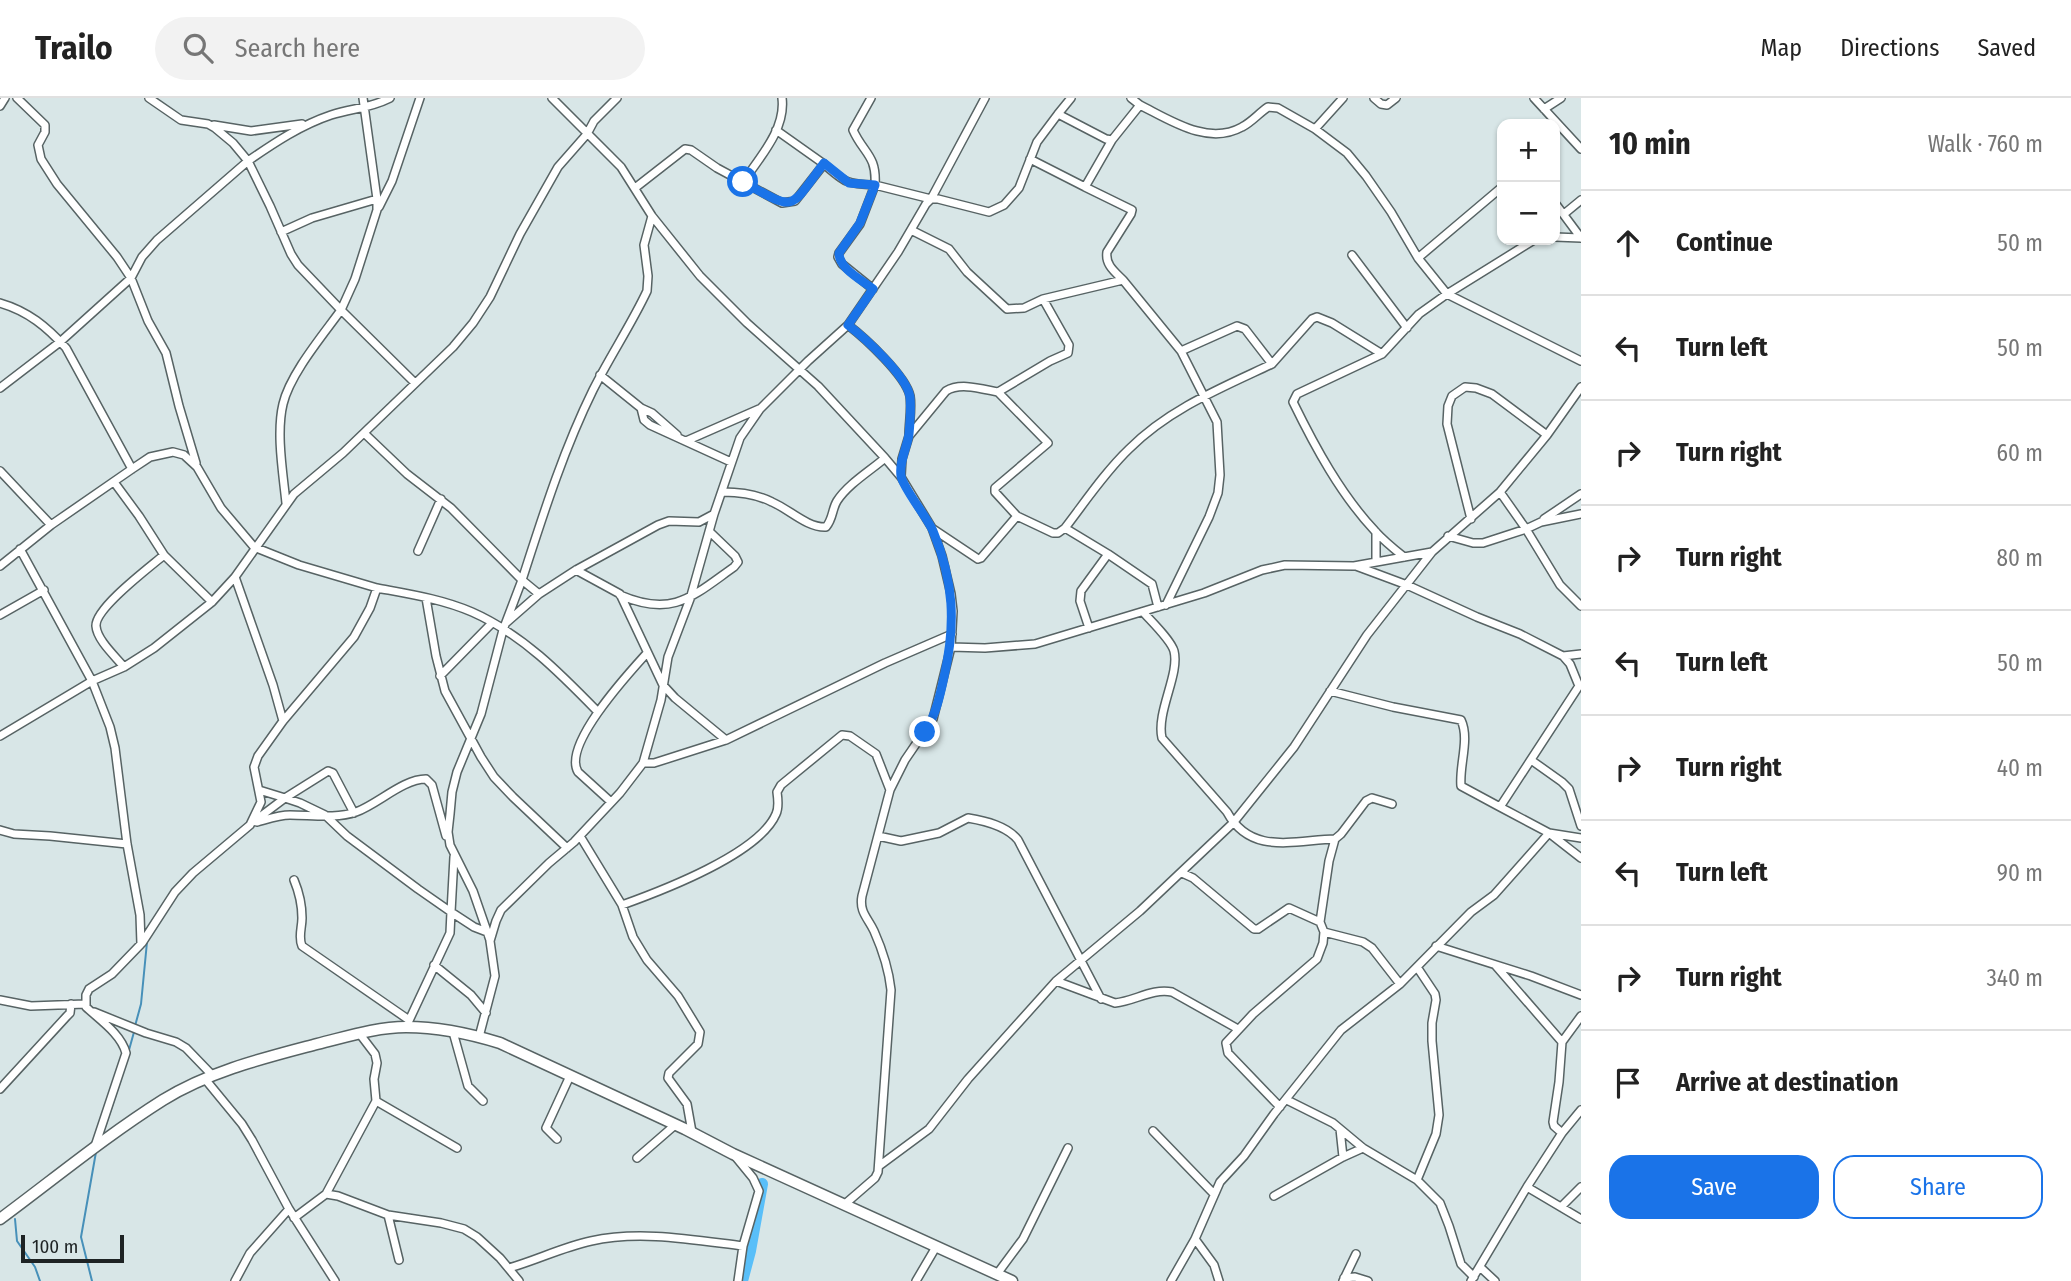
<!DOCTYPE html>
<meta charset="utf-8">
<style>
body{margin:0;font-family:"Fira Sans Condensed",sans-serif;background:#f2f2f2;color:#222}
.controls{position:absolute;right:21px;top:21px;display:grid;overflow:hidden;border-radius:14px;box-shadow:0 2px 5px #0004}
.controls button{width:63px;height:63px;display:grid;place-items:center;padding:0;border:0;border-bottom:2px solid #e0e0e0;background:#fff;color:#222;font:35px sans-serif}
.scale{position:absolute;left:21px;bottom:18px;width:103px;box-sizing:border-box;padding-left:7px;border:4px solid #1e2324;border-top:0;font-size:19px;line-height:24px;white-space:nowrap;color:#1e2324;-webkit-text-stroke:5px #d8e6e7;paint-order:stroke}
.stop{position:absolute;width:21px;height:21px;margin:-16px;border:5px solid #1a73e8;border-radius:50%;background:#fff}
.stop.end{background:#1a73e8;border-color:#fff;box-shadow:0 2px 7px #0008}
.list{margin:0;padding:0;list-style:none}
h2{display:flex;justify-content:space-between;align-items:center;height:91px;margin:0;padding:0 28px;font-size:30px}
h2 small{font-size:23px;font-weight:400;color:#767676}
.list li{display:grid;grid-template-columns:46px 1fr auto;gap:21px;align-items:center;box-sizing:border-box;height:105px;padding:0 28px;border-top:2px solid #e0e0e0}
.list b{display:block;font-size:26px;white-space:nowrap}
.list em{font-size:23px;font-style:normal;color:#767676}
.actions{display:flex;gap:14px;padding:21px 28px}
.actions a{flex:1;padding:16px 0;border:2px solid #1a73e8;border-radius:21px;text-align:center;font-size:24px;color:#1a73e8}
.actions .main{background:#1a73e8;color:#fff}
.icon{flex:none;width:38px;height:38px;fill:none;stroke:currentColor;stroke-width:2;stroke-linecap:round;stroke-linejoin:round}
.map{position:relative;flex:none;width:1581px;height:1183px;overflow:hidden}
header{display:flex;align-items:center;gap:42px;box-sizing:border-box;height:98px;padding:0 35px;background:#fff;border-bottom:2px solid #e0e0e0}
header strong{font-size:33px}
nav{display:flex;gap:38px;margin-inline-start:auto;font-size:24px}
.search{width:490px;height:63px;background:#f2f2f2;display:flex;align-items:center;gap:18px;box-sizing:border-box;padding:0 24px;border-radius:38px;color:#767676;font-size:26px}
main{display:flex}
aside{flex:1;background:#fff}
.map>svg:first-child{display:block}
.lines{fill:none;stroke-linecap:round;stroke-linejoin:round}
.stream{stroke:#4790b9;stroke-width:2}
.river{stroke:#59bff9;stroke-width:12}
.street-casing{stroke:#576364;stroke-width:10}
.secondary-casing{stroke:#576364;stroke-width:13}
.street{stroke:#fff;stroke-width:7}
.secondary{stroke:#fff;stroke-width:10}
.route{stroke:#1a73e8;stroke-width:9}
</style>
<header>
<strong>Trailo</strong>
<div class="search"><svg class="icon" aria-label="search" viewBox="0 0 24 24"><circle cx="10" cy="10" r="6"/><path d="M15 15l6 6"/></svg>Search here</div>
<nav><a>Map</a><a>Directions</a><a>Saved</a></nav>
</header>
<main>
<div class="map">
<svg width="1581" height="1183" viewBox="0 0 1581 1183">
<rect width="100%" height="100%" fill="#d8e6e7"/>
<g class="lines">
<path class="stream" d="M135,928L141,906L147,844
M129,952L134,934
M105,1029L121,981
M15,1121L17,1143L35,1169L40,1183
M92,1183L81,1139L96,1054"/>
<path class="river" d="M742,1183L750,1153L762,1086"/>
<defs>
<path id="street" d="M17,0L45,27V34L38,47L41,61L57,86L117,159L131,180L148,223L166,255L179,308L196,365
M149,0L181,22L208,26L215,30L233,45L248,63C274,45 301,27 331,17C352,10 368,11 390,0
M363,0L377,101V112L355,181L341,212L415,285
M552,0L621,69L652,118L700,178L747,225L818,288L885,360L901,379L932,430L942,458L951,496L953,513L951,549L933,621L905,662L890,692L862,798C859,814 868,820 874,833C882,851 889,873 891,892L878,1074L875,1080L845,1106
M871,0L853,32C863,55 877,57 875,87L931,101L985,0
M1131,0L1140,7
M1374,0L1381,6L1387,7L1396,0
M1534,0L1581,51
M0,8L5,0
M1544,11L1561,0
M1058,16L1071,0
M214,27L251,33L302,26
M1315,31L1343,0
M776,32L824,66
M1112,42L1085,89L1132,112L1131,116L1107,154C1105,167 1115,174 1123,182
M1030,61L1085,89
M743,84C760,59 786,31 782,0
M635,90L685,51L691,52L717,70L782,105L795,103L824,66C845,85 847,86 875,87L860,126L839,155L838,159L842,166L873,191
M1555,105L1581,140
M379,109L392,83L420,0
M1564,116L1581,102
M911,132L949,151L967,174L1007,211L1024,210L1043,201L1123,182L1181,253L1237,228L1245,231L1272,266L1312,221L1317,219L1332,225L1382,256L1419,216L1447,196L1534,142
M281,134L312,120L377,101
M1555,139L1581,140
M1352,157L1407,230
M1418,160L1502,89
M0,205C28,213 47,229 66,250L132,371
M848,227C865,240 906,278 910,298C912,310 909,325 909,337
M1382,256L1297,296L1293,304C1315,349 1341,397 1375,433C1384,443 1394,451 1404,459
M600,277L641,310L652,315L677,337
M0,290L60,244L131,180L142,159L157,142L248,63L270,108L291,156L298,167L341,212C323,237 290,276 283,306C276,335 283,375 286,405
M641,310L644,322L650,327L731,364
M364,335L407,376L451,410L522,482L503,532L481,616L457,674L452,694L450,716L448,734L450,747L473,793L490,842
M686,343L759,311
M0,373L51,427
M901,378L902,361L909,338L946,293C960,284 982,291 998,294
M114,384L139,418L164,457L212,504
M723,394C741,394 756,396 772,404C789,411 807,430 826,429C833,421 832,411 837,403C848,386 870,373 885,360
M1500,394L1526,431L1560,487L1581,508
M1017,418L1053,435H1058L1065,430
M1471,421L1447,326L1448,308L1452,298L1465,289L1476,290L1492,296L1547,337
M1544,421L1581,396
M933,431L978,461L981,460L1017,418L995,394V390L1048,345L998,294L1050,263L1068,255L1069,247L1043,201
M1376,434V463
M1448,438L1473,445H1483L1526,431L1541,424L1581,416
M418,453L441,401
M1108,456L1065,430C1085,404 1105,374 1129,351C1169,311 1221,290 1272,266
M0,468L51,427L132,371L150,359L173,354L184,357L197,369L221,410L254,449L299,467L377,490
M1356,468L1407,487L1477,519L1520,536L1563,558L1581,556
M576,472L620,496L663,587L675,600L726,642
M235,479L273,587L283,623
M539,496L522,482C543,417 563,353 593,292C610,258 631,227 647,193L648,178L644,147L652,118
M620,497C673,520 693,498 734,469L738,464L735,458L710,434
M426,500L436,558L445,593L481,659L494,679L513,699L567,750
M1166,507L1209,419L1218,395L1220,377L1217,324L1181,253
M1143,514C1151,523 1171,542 1174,553C1180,576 1156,614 1162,640L1227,714C1251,758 1295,742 1335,741
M0,517L44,492
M507,524L539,496L576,472L658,427L669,423L699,424L714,416
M1089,530L1080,503L1081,493L1108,456L1152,486L1158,509
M951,549L985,550L1035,546L1204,495L1262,472L1285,467L1354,468L1432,454L1500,394L1547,337L1581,289
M1563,558L1570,566L1579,588L1500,709L1549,735L1581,740
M124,569C115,558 97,542 96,528C95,510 150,469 164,457
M440,578L492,525
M1330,593L1393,609L1461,622C1470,641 1459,667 1461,688L1500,709
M0,638L92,583L20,451
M1531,662L1562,684L1569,691L1581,728
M643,665H654L726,642L885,565L952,536
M259,692L285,700L328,673L333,675L354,715
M611,704L578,674C562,647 629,575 647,555
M253,724L285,700L300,705L325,717L347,738L418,791L451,814L450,835L406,929
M257,724C268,721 279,717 290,717C311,717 336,721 356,714C378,706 403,681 426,681L432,687L446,738
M0,732L14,736L50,738L127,746
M580,738L622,807L633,839L647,862L678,898L700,934L698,946L669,975L668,980L687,1006L692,1034
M878,738L901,743L939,735L968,720C986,723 1007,728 1018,742L1101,901
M454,759L451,814L474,829L487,834
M1182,775L1193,780L1254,831H1258L1289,810L1320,824
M294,782C299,794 302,807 302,820C302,830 298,839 302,848L409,922
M622,807C661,793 759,756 776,716C779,710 778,701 777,694L781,687L842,637L850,638L876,656L890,692
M1324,834L1363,844L1372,850L1400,886
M142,845L175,794L193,775L250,727L261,704L254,669L258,658L283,623L354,539L370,510L377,490C409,496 442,501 472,514C522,536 560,575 598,614
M1436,848L1531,878L1581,897
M434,867L471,897L486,915
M1496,868L1562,944
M1417,869L1435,896L1436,902L1432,925V943L1439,1017L1436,1036L1417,1082L1440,1105L1449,1128L1461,1166L1474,1179
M1056,883L1115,905C1135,903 1152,890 1172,894L1238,931
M0,902L31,908L85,906
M94,914L146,935L176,944L186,950L213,978
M453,934L468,988L483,1003
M359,935L375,956L377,965L374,981L376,1003L457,1050
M479,939L495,878L490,843L496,823L501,812L549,765L574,744L620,695L643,665L661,602L668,559L690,501L714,416L740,340L760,311L808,263L848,227L898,154L926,106L931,101H938L989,114L1004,107L1019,90L1037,44L1058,16L1106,41L1112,42L1140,7C1170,22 1208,48 1242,29C1252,24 1259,15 1268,9L1278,10L1315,31L1347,55L1366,78L1391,114L1418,160L1447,196L1581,263
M205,981L242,1026L252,1042L289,1111L335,1183
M0,991L67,918L70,915L71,906
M1287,1002L1333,1025L1363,1050L1417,1082
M1280,1009L1228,955L1226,945L1253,916L1317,861L1323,845L1324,834L1320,824L1329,763L1335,741L1341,736L1366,703L1372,700L1392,706
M1340,1031L1343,1059
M1153,1033L1214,1096
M1562,1035L1554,1028L1553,1024L1559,984L1562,944L1581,918
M557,1041L546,1030L570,978
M95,1048L126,955C121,936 100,922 86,909V897L89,891L112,876L141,846L140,817L127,746L115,650L110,629L92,583L124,569L154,550L212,504L235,479L294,396L343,355L453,249L473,225L490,199L520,136L558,69L587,36L594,23L617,0
M637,1060L675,1027
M879,1068L929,1031L968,981L1056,883L1140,813L1233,725L1294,649L1367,537L1432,454
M1527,1089L1581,1121
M326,1096L376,1003
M1274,1098L1343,1059L1363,1050
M1561,1109L1581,1089
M388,1117L399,1162
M294,1120L326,1096L338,1098L388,1117L441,1125L464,1131L477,1139L500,1160L519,1183
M1195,1141L1214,1167L1219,1183
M1480,1169L1495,1183
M509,1170C537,1162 563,1149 591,1143C640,1132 694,1142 743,1148L759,1093L753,1080L735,1058
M997,1176L1023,1141L1068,1050
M1344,1180L1355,1179L1368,1183
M235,1183L250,1155L289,1111
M738,1183L743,1148
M916,1183L936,1149
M1171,1183L1195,1141L1220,1084L1244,1058L1274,1016L1341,932L1400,886L1471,814L1494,797L1549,735L1581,760
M1343,1183L1356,1156
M1471,1183L1527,1089L1562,1035L1581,1012"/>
<path id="secondary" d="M0,1121C54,1081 106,1038 163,1002C210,973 264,960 317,946C346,939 376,929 406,929C437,929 471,936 500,945L685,1031L733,1056L1012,1183"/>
</defs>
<use href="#street" class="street-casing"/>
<use href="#secondary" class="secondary-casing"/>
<use href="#street" class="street"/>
<use href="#secondary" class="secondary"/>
</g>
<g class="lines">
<path class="route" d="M743,84C796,113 788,114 824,65L849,85L875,87L860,125L839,155C839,171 862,182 873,191L848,227C865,240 907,278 910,299C911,310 910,325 909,336C907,350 899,363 901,378C903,390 927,419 933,433C954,483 956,526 944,579C940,598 936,616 925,634"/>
</g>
</svg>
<div class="controls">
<button>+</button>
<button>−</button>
</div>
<div class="scale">100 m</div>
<div class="stop" style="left:743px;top:84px"></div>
<div class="stop end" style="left:925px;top:634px"></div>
</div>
<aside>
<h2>10 min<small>Walk · 760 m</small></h2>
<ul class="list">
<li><svg class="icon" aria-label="ahead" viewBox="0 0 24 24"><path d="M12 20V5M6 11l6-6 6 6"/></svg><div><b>Continue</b></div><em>50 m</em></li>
<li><svg class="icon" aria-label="left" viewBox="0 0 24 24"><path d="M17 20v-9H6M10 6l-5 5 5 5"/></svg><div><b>Turn left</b></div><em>50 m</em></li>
<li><svg class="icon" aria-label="right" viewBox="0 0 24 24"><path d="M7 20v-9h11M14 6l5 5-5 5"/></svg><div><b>Turn right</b></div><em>60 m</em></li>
<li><svg class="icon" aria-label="right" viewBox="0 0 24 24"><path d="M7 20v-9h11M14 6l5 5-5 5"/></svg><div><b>Turn right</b></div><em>80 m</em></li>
<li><svg class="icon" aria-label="left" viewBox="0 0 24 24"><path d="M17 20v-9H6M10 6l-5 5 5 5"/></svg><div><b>Turn left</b></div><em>50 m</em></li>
<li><svg class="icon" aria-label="right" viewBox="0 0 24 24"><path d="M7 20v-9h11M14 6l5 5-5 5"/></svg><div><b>Turn right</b></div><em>40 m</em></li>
<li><svg class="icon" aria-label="left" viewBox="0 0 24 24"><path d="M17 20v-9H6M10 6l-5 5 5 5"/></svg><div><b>Turn left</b></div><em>90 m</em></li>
<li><svg class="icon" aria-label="right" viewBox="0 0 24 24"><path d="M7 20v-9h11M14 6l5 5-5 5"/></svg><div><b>Turn right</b></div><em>340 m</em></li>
<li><svg class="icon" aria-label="arrive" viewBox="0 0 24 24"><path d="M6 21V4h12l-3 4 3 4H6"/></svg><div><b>Arrive at destination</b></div></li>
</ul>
<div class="actions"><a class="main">Save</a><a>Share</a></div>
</aside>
</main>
